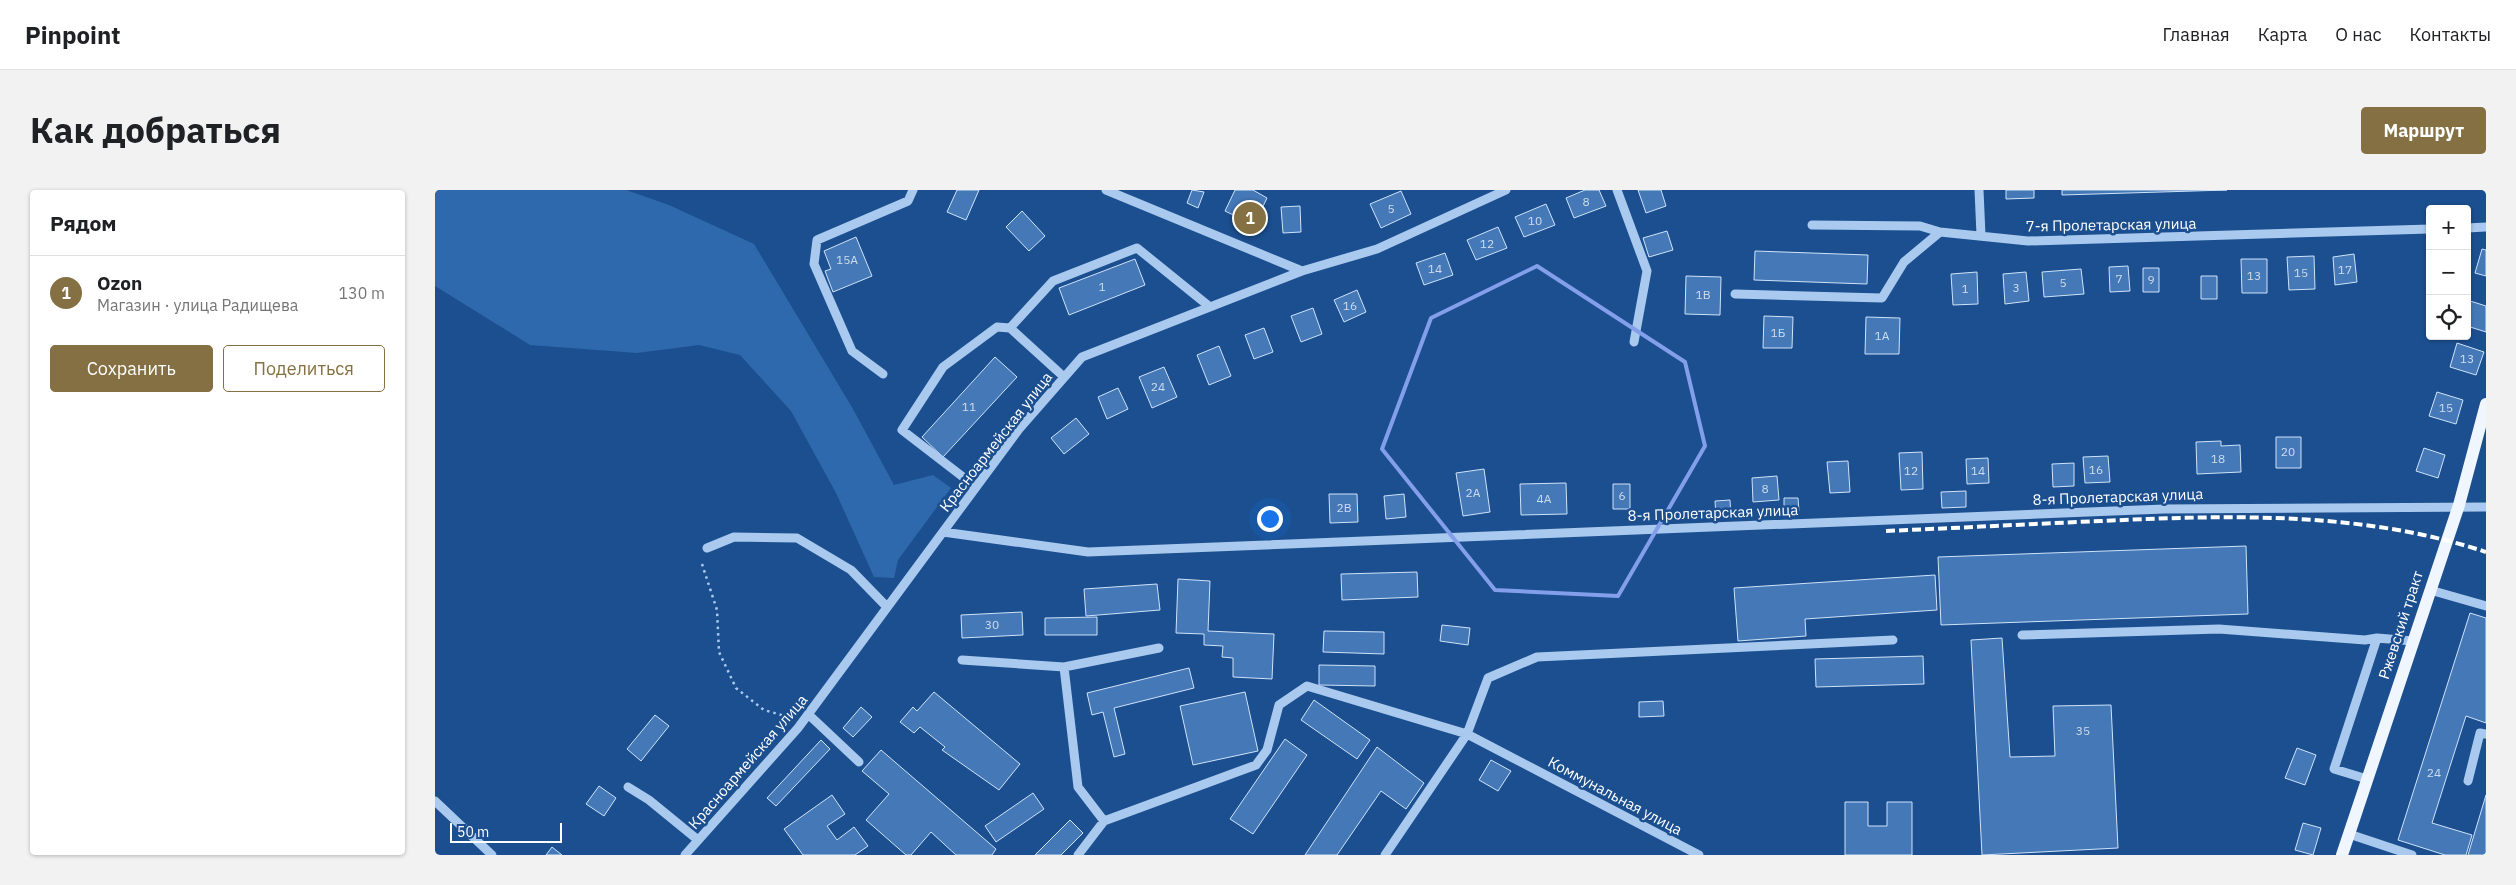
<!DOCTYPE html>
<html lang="ru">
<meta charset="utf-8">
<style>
body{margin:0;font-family:"IBM Plex Sans",sans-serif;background:#f2f2f2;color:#202124}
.controls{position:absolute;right:15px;top:15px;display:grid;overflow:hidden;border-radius:5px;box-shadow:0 1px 4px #0004}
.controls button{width:45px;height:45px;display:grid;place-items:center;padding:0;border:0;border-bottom:1px solid #e0e0e0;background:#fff;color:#202124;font:25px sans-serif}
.scale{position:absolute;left:15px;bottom:12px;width:112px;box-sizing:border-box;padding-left:5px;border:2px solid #fff;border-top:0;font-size:14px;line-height:18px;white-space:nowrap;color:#fff;-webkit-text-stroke:4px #1b4f8f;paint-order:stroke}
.you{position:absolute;left:834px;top:328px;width:18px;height:18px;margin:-12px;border:4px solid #fff;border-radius:50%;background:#1a73e8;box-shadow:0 0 0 8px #1a73e833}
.badge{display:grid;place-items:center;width:32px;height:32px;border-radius:50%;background:#847042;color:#fff;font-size:16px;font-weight:700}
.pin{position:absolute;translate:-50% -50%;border:2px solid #fff;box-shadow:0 1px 5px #0006}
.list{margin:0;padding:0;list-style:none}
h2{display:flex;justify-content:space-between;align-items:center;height:65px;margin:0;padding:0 20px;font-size:21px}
h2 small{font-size:16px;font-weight:400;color:#757577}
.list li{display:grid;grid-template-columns:32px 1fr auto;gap:15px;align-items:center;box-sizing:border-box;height:75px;padding:0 20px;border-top:1px solid #e0e0e0}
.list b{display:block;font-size:19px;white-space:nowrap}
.list p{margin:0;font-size:16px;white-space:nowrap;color:#757577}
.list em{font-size:16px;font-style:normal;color:#757577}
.actions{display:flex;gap:10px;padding:15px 20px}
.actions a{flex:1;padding:11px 0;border:1px solid #847042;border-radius:5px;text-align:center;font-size:18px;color:#847042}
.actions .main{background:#847042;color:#fff}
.icon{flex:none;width:28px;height:28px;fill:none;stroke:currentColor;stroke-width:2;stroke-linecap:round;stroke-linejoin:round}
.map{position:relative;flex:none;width:2051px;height:665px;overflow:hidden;border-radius:5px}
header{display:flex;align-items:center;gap:30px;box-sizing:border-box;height:70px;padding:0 25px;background:#fff;border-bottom:1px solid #e0e0e0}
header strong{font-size:24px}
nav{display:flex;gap:28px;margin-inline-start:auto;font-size:18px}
.intro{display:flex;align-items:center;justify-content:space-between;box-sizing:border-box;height:120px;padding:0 30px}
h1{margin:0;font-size:35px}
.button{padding:12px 22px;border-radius:5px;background:#847042;color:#fff;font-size:18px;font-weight:700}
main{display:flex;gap:30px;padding:0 30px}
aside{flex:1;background:#fff;border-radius:5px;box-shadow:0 1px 4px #0004}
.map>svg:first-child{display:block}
.green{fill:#2e69ad}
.building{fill:#4478b7;stroke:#cfe3fa}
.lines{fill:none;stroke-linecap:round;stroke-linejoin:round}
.path{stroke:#a9c9ee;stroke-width:2.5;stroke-dasharray:2.5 4;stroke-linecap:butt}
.minor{stroke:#a9c9ee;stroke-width:9}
.major{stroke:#f0f6ff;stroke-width:12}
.rail{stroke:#fff;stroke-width:4;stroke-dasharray:9 4;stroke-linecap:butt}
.marked{fill:none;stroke:#839eea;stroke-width:4;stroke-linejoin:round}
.labels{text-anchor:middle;stroke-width:5;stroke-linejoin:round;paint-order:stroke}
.number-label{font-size:12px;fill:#d0dded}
.street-label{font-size:15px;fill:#fff;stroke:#1b4f8f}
</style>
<header>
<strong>Pinpoint</strong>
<nav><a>Главная</a><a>Карта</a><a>О нас</a><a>Контакты</a></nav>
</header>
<div class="intro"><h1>Как добраться</h1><a class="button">Маршрут</a></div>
<main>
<aside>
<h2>Рядом<small></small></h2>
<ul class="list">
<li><span class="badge">1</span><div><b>Ozon</b><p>Магазин · улица Радищева</p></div><em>130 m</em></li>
</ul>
<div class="actions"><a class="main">Сохранить</a><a>Поделиться</a></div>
</aside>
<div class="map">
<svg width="2051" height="665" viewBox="0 0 2051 665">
<rect width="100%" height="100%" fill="#1b4f8f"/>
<path class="green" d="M0,0H191L234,15L319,54L418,219L459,295L498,285L516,298L463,370L459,388L439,387L401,303L356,221L305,165L264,155L202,163L95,155L0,96Z"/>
<path class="building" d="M522,0H544L531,30L512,22Z
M757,0L769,2L763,18L752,13Z
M800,0H818L832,8L819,35L790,21Z
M1150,0H1164L1171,16L1139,28L1131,8Z
M1203,0H1226L1231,16L1211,23Z
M1571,0H1599V8L1571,9Z
M1627,0H1792L1627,5Z
M966,1L976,24L946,38L935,14Z
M1111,14L1120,35L1089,47L1080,27Z
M865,16L866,42L848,43L846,17Z
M587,21L610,46L594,61L571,37Z
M1063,37L1072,58L1041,70L1032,50Z
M1232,41L1238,60L1214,67L1208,48Z
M421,47L437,86L398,102L390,81L396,79L389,61Z
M2047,59L2051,60V86L2040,83Z
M1320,61L1433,65L1432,94L1319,90Z
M1010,63L1018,85L989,95L981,73Z
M1919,64L1922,92L1900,95L1898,67Z
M1879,66L1880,99L1854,100L1852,67Z
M700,69L710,95L634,125L624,98Z
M1806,69H1832V103H1807Z
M1693,76L1695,101L1675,102L1674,77Z
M1708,78H1724V102H1708Z
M1646,79L1649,104L1609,107L1607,82Z
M1542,82L1543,114L1518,115L1516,84Z
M1591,82L1594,111L1570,114L1568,84Z
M1251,86L1286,87L1285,125L1250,124Z
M1766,86H1782V109H1766Z
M922,100L931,122L909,132L899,110Z
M2032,110L2051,116V142L2032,136Z
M878,118L887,144L866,152L856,126Z
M1329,126L1358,127L1357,158H1328Z
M1431,127L1465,128L1464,164H1430Z
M829,138L838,162L819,169L810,145Z
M2022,153L2049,162L2041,185L2015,177Z
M784,156L796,186L774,195L762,165Z
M560,167L582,187L508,267L487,247Z
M729,177L742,207L717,218L704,187Z
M683,198L693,219L672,229L663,207Z
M2002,202L2028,210L2021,234L1994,226Z
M641,228L654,244L629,264L616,248Z
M1841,247H1866V278H1841Z
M1786,251V256L1805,255L1806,282L1762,284L1761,252Z
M1989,258L2010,265L2003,288L1981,281Z
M1487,262L1488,299L1466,300L1464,263Z
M1673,266L1675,292L1650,293L1648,267Z
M1553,268L1554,293L1532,294L1531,269Z
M1413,271L1415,302L1395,303L1392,272Z
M1639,273V296L1618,297L1617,274Z
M1049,279L1055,322L1028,326L1021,283Z
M1342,286L1344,310L1318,312L1317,288Z
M1131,293L1132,324L1086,325L1085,294Z
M1178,294H1195V319H1178Z
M1531,301V317L1507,318L1506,302Z
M894,304H922L923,332L895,333Z
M969,304L971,327L951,329L949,306Z
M1349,308H1363L1364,321L1349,322Z
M1295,310L1296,327H1281L1280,311Z
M1811,356L1813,424L1506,435L1503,367Z
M982,382L983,407L907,410L906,384Z
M1500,385L1502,420L1370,429L1371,446L1303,451L1299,398Z
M743,389L775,391L773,441L839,444L837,489L798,487V468L787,467L788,456L769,455V444L741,443Z
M722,394L725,420L651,426L649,399Z
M587,422L588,445L527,448L526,425Z
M2035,423L2051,428V533L2031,526L1997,633L2037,645L2031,665H2010L1963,650Z
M662,427V445H610V428Z
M1007,435L1035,438L1033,455L1005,451Z
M889,441L949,442V464L888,462Z
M1567,448L1575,567L1620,566L1618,516L1676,515L1683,658L1547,665L1536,450Z
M1488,466L1489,494L1381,497L1380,469Z
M884,475L940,476V496L884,495Z
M754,478L759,498L679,518L690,564L679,567L668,522L657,525L652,503Z
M499,502L585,574L564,600L507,560L510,557L485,537L479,543L465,532L478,517L482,521Z
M810,502L823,561L758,575L745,516Z
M879,510L935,550L922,569L866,530Z
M1228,511L1229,526L1204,527V512Z
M426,517L437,527L418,547L408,538Z
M220,525L234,536L206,571L192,559Z
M850,549L872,565L818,644L795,629Z
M386,550L395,559L341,616L332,608Z
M942,557L989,593L971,619L946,601L902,665H870Z
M1862,558L1881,565L1870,595L1850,588Z
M446,560L561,659L557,665H521L496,642L476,665H471L431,630L454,604L427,581Z
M1056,570L1076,581L1063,601L1044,590Z
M164,596L181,608L169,626L151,614Z
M598,603L609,619L561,652L550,636Z
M397,605L410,624L392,636L402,650L419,637L433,656L420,665H368L349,639Z
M2051,605V665H2033Z
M1410,612H1433V636H1452V612H1477V665H1410Z
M635,630L648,643L626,665H600Z
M1868,633L1886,638L1878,665L1860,660Z
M117,657L127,665H111Z"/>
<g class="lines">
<path class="path" d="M267,374L282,420L284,462L301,498L329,520L357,528"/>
<path class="minor" d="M671,0L867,81
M1182,0L1212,81L1199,152
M1544,0L1546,45
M1377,35L1485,36L1505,42
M2032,38L2051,37
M1300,104L1447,108L1469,72L1505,42L1593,51L1995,39
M575,138L618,91L702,58L775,117
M448,184L417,161L379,74L382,50L473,11L478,0
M541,297L467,240L508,177L562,137L575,138L629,187
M508,342L653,362L1729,319L2051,317
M272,358L299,347L362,348L416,380L452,417
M1995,400L2051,416
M1587,445L1784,439L1930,450L1942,448
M724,458L629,477L643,597L669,631L821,575L832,560L844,515L872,496L1032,544L950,665
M527,470L629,477
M373,524L424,572
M1932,589L1899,579L1942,448L1978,451
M2033,591L2045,543L2051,544
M193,597L214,610L263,650
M0,611L57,665
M1914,644L1977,665
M250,665L363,538L584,239L647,167L867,81L942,59L1071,0
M643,665L669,631
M1264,665L1032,544L1053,488L1102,467L1458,450"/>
<path class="major" d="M1907,665L2024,315L2051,214"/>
<path class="rail" d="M1451,341C1523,338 1594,334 1666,331C1794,325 1928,321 2051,362"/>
</g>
<path class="marked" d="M1102,76L1250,172L1270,256L1183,406L1060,400L947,259L996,128Z"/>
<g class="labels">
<g class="number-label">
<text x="1151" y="16">8</text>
<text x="956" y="23">5</text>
<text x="1100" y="35">10</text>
<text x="1052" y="58">12</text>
<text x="412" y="74">15А</text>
<text x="1000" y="83">14</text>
<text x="1910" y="84">17</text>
<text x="1866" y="87">15</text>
<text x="1819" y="90">13</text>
<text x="1684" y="93">7</text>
<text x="1716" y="94">9</text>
<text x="1628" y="97">5</text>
<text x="667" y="101">1</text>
<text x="1581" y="102">3</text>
<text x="1530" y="103">1</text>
<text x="1268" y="109">1В</text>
<text x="915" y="120">16</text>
<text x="1343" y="147">1Б</text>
<text x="1447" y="150">1А</text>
<text x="2032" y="173">13</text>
<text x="723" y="201">24</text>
<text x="534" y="221">11</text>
<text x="2011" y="222">15</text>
<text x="1853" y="266">20</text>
<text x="1783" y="273">18</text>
<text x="1661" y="284">16</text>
<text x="1476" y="285">12</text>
<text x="1543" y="285">14</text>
<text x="1330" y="303">8</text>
<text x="1038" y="307">2А</text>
<text x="1187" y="310">6</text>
<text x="1109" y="313">4А</text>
<text x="909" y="322">2В</text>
<text x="557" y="439">30</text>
<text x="1648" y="545">35</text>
<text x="1999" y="587">24</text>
</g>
<g class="street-label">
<text transform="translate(1676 35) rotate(-1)" y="5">7-я Пролетарская улица</text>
<text transform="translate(561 252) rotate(-52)" y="5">Красноармейская улица</text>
<text transform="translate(1683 307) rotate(-2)" y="5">8-я Пролетарская улица</text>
<text transform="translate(1278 323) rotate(-2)" y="5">8-я Пролетарская улица</text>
<text transform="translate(1966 435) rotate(-72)" y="5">Ржевский тракт</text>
<text transform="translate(313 572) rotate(-49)" y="5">Красноармейская улица</text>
<text transform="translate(1180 606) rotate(28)" y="5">Коммунальная улица</text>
</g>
</g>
</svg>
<div class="controls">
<button>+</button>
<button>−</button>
<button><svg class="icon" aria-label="locate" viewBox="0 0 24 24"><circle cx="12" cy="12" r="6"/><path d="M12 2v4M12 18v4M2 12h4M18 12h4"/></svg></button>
</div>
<div class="scale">50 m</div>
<div class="you"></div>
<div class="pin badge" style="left:815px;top:28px">1</div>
</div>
</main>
